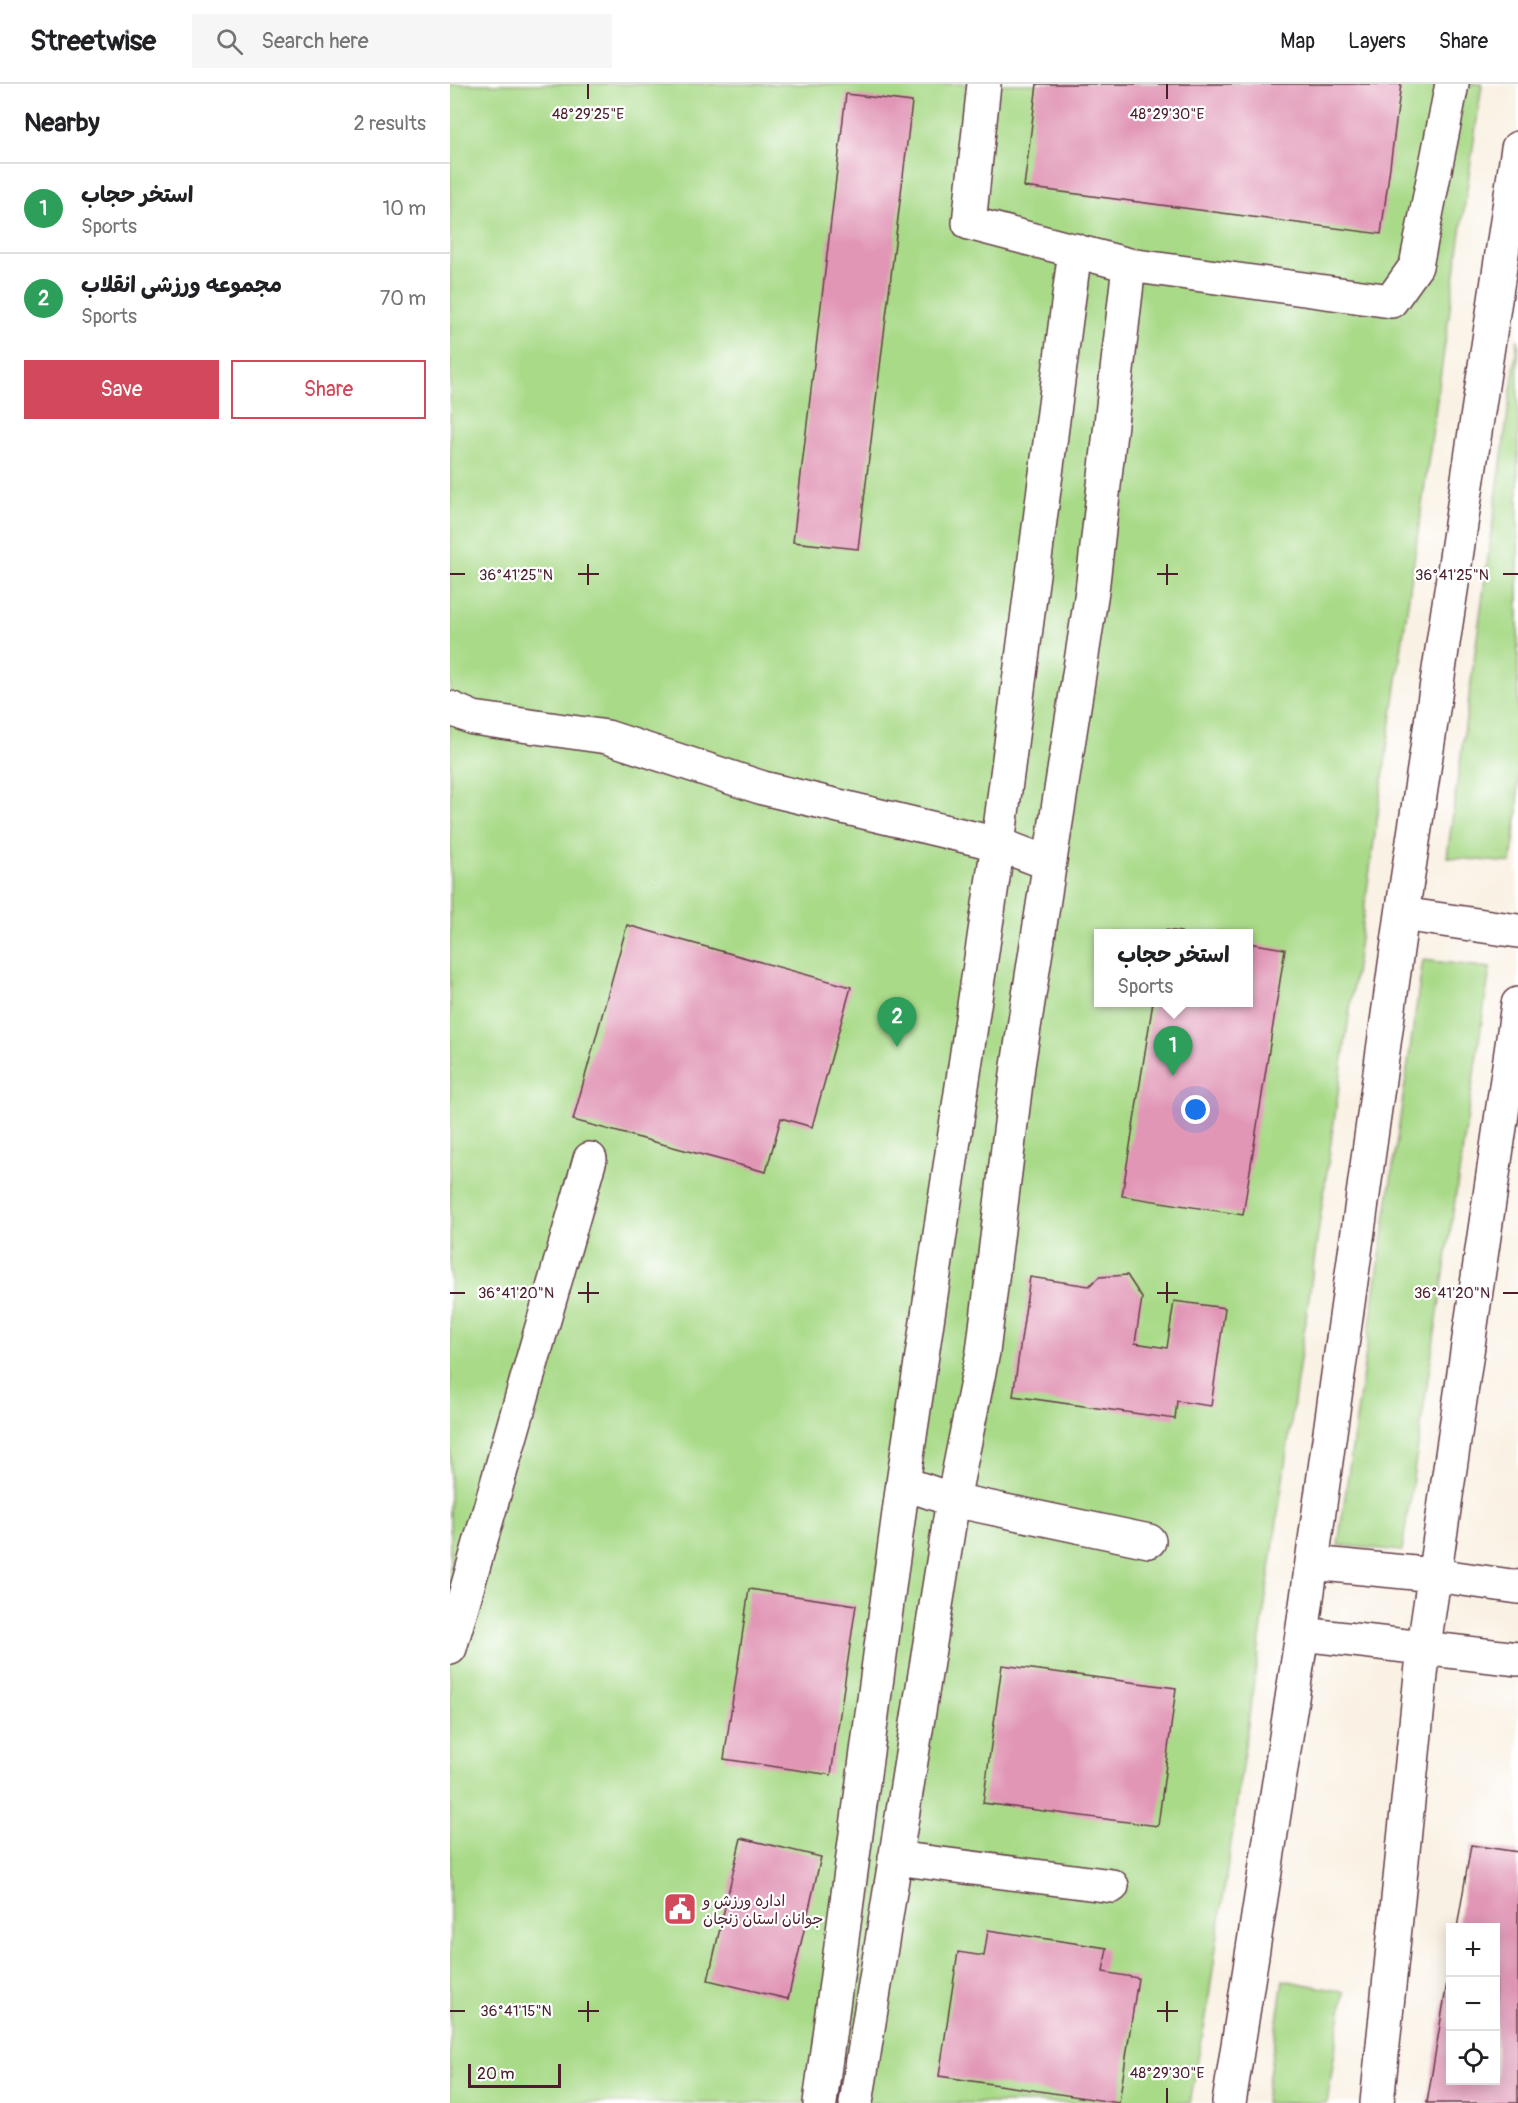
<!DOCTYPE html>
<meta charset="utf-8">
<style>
body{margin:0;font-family:Pangolin,"Playpen Sans Arabic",sans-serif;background:#f6f6f6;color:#202124}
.controls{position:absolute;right:18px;bottom:18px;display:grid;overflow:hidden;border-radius:0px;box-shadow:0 3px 15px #0003}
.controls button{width:54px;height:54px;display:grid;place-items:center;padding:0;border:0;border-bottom:2px solid #e0e0e0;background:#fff;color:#202124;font:30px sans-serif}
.scale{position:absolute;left:18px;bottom:15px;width:93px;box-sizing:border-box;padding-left:6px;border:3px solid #4a1f2b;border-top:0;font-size:16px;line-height:21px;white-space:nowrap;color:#4a1f2b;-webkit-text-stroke:4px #fff;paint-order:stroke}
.you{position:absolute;left:746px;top:1026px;width:21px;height:21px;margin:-15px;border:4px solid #fff;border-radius:50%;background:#1a73e8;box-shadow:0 0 0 9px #1a73e833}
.badge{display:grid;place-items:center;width:39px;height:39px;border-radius:50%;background:#d1495b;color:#fff;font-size:20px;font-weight:700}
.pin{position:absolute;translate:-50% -50px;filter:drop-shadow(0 2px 3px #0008)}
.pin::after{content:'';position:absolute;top:32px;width:21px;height:18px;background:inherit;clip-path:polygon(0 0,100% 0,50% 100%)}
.popup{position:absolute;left:644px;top:845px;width:159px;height:78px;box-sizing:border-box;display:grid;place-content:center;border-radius:0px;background:#fff;filter:drop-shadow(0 2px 4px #0005);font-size:20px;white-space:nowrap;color:#757577}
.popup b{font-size:22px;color:#202124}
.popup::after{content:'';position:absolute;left:50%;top:100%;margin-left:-12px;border:12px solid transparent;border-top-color:#fff}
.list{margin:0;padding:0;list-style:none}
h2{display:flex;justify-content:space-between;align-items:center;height:78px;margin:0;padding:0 24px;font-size:26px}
h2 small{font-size:20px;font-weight:400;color:#757577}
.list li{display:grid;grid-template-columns:39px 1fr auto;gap:18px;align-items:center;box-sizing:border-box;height:90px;padding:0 24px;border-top:2px solid #e0e0e0}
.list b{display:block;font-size:22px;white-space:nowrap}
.list p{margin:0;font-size:20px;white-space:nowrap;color:#757577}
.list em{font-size:20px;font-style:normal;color:#757577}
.actions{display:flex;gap:12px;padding:18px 24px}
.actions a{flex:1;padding:14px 0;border:2px solid #d1495b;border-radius:0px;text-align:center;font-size:21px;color:#d1495b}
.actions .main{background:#d1495b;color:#fff}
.icon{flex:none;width:33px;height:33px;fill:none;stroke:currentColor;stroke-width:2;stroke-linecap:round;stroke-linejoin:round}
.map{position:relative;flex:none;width:1068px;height:2019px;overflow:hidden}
header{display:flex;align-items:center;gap:36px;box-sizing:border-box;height:84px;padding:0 30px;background:#fff;border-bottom:2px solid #e0e0e0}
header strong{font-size:28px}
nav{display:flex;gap:33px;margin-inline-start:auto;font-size:21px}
.search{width:420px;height:54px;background:#f6f6f6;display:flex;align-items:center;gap:15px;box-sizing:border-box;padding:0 21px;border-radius:0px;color:#757577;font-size:22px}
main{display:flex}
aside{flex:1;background:#fff}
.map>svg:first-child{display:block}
.green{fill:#a9da88;stroke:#7a7c5a;stroke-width:1.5;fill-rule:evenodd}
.building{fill:#e196b6}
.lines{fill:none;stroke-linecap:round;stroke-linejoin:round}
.minor-casing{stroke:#643e47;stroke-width:36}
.minor{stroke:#fff;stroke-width:33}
.ticks{fill:none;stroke:#4a1f2b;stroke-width:2}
.labels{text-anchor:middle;stroke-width:4.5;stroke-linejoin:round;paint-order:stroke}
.poi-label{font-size:16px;fill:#4a1f2b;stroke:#fff;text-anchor:start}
.ticks-label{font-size:15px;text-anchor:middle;fill:#4a1f2b;stroke:#fff;stroke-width:4.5;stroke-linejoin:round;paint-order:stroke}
</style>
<header>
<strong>Streetwise</strong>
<div class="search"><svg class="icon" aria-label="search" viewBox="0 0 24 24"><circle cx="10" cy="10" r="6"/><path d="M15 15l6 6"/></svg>Search here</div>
<nav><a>Map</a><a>Layers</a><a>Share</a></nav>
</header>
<main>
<aside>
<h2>Nearby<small>2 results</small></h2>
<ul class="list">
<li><span class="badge" style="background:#2e9e5b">1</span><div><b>استخر حجاب</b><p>Sports</p></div><em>10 m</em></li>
<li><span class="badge" style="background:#2e9e5b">2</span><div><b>مجموعه ورزشی انقلاب</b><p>Sports</p></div><em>70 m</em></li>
</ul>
<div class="actions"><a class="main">Save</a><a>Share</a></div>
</aside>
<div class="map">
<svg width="1068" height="2019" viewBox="0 0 1068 2019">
<rect width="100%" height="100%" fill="#fff"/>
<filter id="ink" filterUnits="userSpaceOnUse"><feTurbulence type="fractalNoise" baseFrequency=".0167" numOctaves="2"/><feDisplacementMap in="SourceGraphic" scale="12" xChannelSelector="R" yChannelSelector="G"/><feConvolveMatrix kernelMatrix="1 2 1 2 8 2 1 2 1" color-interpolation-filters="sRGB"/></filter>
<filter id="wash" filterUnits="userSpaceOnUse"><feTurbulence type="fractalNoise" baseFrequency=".008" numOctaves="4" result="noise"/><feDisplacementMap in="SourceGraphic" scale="24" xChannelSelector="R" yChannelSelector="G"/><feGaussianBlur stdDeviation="1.35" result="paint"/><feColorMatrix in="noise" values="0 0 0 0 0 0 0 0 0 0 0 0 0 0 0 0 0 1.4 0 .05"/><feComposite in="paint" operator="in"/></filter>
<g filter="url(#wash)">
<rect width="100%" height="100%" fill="#f9f1e3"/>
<path class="green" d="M0,0H1032L757,1927L740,2019H0ZM648,850H798V918H648Z
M1068,255V726L1061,779L997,773Z
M973,876L1040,884L952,1467L888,1461Z
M833,1896L894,1908L877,2019H815Z"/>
<g id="blocks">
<path class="building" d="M587,0H951L931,150L574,103Z
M396,10L462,18L408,465L343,458Z
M177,841L401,903L362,1043L331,1034L316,1088L123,1036Z
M715,846L731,848V850H714Z
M798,859L835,865L793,1131L672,1112L703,918H798Z
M677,1191L692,1214L685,1259L717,1264L724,1217L775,1224L761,1322L727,1317L725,1335L563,1312L580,1193L639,1202L649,1193Z
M299,1505L406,1521L381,1691L274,1675Z
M552,1581L726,1604L708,1742L533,1719Z
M291,1754L371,1773L338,1915L258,1896Z
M1021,1761L1068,1768V2019H977L999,1887L1000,1996H1046V1844H1007Z
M538,1846L657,1864L653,1888L688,1894L669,2019L489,1992L508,1868L534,1872Z"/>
</g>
</g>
<g filter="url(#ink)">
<use href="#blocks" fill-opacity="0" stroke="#643e47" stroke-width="1.5"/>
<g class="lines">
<defs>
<path id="minor" d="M534,0L519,139L679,181L941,217L966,182L1002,0
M0,624L23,634L157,653L313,704L548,760L598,779
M952,830L1068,847
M453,1399L503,1416L699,1457
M862,1479L985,1491L1068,1503
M852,1550L1068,1575
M0,1564L140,1075
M445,1774L662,1802
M370,2019L453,1399L548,760L625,166
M406,2019L503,1416L533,1268L568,982L642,507L679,181
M779,2019L852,1550L952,830L1068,64
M927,2019L974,1562L1068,920"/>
</defs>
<use href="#minor" class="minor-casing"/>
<use href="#minor" class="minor"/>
</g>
</g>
<path class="ticks" d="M138,0V15M717,0V15M138,480V501M717,480V501M0,490H15M128,490H149M707,490H728M1053,490H1068M138,1198V1219M717,1198V1219M0,1209H15M128,1209H149M707,1209H728M1053,1209H1068M138,1917V1938M717,1917V1938M0,1927H15M128,1927H149M707,1927H728M717,2004V2019"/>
<defs>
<symbol id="civic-square" viewBox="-11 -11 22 22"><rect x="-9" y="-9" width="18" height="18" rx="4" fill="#d1495b" stroke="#fff"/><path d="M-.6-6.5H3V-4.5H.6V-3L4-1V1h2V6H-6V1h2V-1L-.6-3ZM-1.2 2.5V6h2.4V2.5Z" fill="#fff"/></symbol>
</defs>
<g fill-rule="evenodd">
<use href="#civic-square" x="211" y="1806" width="38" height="38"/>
</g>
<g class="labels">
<g class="poi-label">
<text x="253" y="1822">اداره ورزش و<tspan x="253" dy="18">جوانان استان زنجان</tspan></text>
</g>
</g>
<g class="ticks-label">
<text x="138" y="35">48°29'25"E</text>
<text x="717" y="35">48°29'30"E</text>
<text x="66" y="496">36°41'25"N</text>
<text x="1002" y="496">36°41'25"N</text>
<text x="66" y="1214">36°41'20"N</text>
<text x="1002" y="1214">36°41'20"N</text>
<text x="66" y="1932">36°41'15"N</text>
<text x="717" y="1994">48°29'30"E</text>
</g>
</svg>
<div class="controls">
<button>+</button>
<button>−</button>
<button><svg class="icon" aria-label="locate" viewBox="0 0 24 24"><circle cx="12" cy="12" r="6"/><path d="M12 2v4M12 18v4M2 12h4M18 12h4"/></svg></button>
</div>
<div class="scale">20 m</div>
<div class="you"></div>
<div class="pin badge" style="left:723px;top:992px;background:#2e9e5b">1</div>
<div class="popup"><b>استخر حجاب</b>Sports</div>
<div class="pin badge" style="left:447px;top:963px;background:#2e9e5b">2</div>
</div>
</main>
